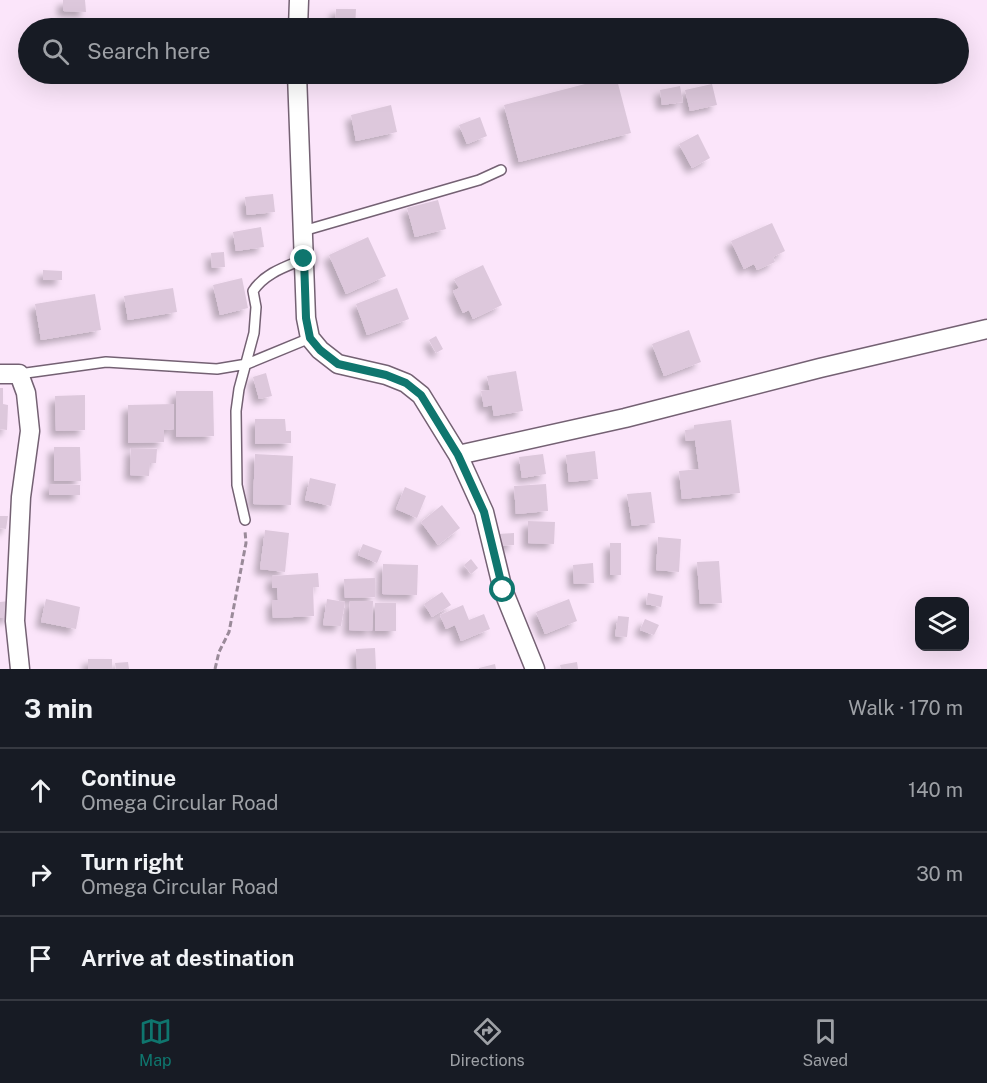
<!DOCTYPE html>
<meta charset="utf-8">
<style>
body{margin:0;font-family:"Public Sans",sans-serif;background:#20242c;color:#f1f3f6}
.controls{position:absolute;right:18px;bottom:18px;display:grid;overflow:hidden;border-radius:12px;box-shadow:0 6px 24px #0002}
.controls button{width:54px;height:54px;display:grid;place-items:center;padding:0;border:0;border-bottom:2px solid #363941;background:#171b24;color:#f1f3f6;font:30px sans-serif}
.stop{position:absolute;width:18px;height:18px;margin:-14px;border:4px solid #0f766e;border-radius:50%;background:#fff}
.stop.end{background:#0f766e;border-color:#fff;box-shadow:0 2px 6px #0008}
.list{margin:0;padding:0;list-style:none}
h2{display:flex;justify-content:space-between;align-items:center;height:78px;margin:0;padding:0 24px;font-size:26px}
h2 small{font-size:20px;font-weight:400;color:#9ea1a6}
.list li{display:grid;grid-template-columns:39px 1fr auto;gap:18px;align-items:center;box-sizing:border-box;height:84px;padding:0 24px;border-top:2px solid #363941}
.list b{display:block;font-size:22px;white-space:nowrap}
.list p{margin:0;font-size:20px;white-space:nowrap;color:#9ea1a6}
.list em{font-size:20px;font-style:normal;color:#9ea1a6}
.icon{flex:none;width:33px;height:33px;fill:none;stroke:currentColor;stroke-width:2;stroke-linecap:round;stroke-linejoin:round}
.map{position:relative;flex:none;width:987px;height:669px;overflow:hidden}
.search{position:absolute;background:#171b24;box-shadow:0 6px 24px #0002;left:18px;right:18px;top:18px;height:66px;display:flex;align-items:center;gap:15px;box-sizing:border-box;padding:0 21px;border-radius:33px;color:#9ea1a6;font-size:22px}
.sheet{height:330px;background:#171b24}
nav{display:flex;justify-content:space-around;align-items:center;box-sizing:border-box;height:84px;border-top:2px solid #363941;background:#171b24;font-size:16px;color:#9ea1a6}
nav a{display:grid;justify-items:center;gap:3px}
nav .on{color:#0f766e}
.map>svg:first-child{display:block}
.building{fill:#ddc8dc;filter:url(#shadow)}
.lines{fill:none;stroke-linecap:round;stroke-linejoin:round}
.service-casing{stroke:#746173;stroke-width:12}
.minor-casing{stroke:#746173;stroke-width:21}
.path{stroke:#9a8a99;stroke-width:3;stroke-dasharray:6 3;stroke-linecap:butt}
.service{stroke:#fff;stroke-width:9}
.minor{stroke:#fff;stroke-width:18}
.route{stroke:#0f766e;stroke-width:8}
</style>
<div class="map">
<svg width="987" height="669" viewBox="0 0 987 669">
<defs>
<filter id="shadow"><feDropShadow dx="-5.5" dy="5.5" stdDeviation="3" flood-color="#0004"/></filter>
</defs>
<rect width="100%" height="100%" fill="#fbe5fa"/>
<path class="building" d="M63,0H85L86,12L63,11Z
M336,9H356L355,28H335Z
M616,76L631,133L519,162L504,105Z
M712,84L717,105L690,111L685,90Z
M680,86L683,102L662,105L660,90Z
M391,105L397,132L356,141L351,115Z
M480,117L487,136L467,144L459,125Z
M698,134L710,158L692,168L679,144Z
M273,194L275,212L247,215L245,197Z
M438,200L446,229L415,237L407,208Z
M772,223L785,251L773,257L775,262L757,270L754,264L744,269L731,241Z
M261,227L264,247L236,251L233,232Z
M368,237L386,276L346,294L329,255Z
M224,252L225,267L212,268L211,253Z
M483,265L502,305L473,319L469,310L463,313L453,291L459,288L454,279Z
M43,270L62,271V280H43Z
M242,278L248,308L220,315L213,285Z
M173,288L177,312L128,320L124,296Z
M397,288L409,319L367,335L356,304Z
M95,294L101,330L41,340L35,304Z
M689,330L701,362L664,376L652,344Z
M436,336L443,349L436,353L429,340Z
M516,371L523,411L494,416L492,405L484,407L481,391L490,390L487,376Z
M266,373L272,396L259,399L253,377Z
M0,388H3V404L8,405L7,430L0,429Z
M176,391H213L214,436L176,437Z
M85,395V430L56,431L55,396Z
M174,404V429L164,430V442L128,443V405Z
M255,419H285L286,431H291V443L255,444Z
M731,420L740,493L682,499L679,471L699,469L695,440L686,441L685,430L694,429V425Z
M54,447H80L81,481H54Z
M131,448L157,449L156,463H150L149,476L130,475Z
M595,451L598,479L569,482L566,455Z
M255,454L293,456L291,505L253,504Z
M543,454L546,474L522,478L519,457Z
M310,478L336,484L331,506L305,500Z
M49,484L80,485V495H49Z
M546,484L548,511L516,514L514,486Z
M405,487L426,496L417,518L396,509Z
M651,492L655,523L632,526L627,494Z
M442,505L460,528L438,545L421,522Z
M0,516H8L6,529L0,528Z
M528,521L555,522L554,544L528,543Z
M265,530L289,533L285,572L260,569Z
M514,533V545L499,546L498,534Z
M658,537L681,539L679,572L656,570Z
M610,543H621V575H610Z
M363,544L382,551L377,563L358,555Z
M471,559L478,568L471,574L464,565Z
M719,561L722,603L700,604L697,562Z
M593,563L594,583L574,584L573,565Z
M383,564L418,565L417,595L382,594Z
M318,573L319,587H313L314,616L273,618L272,600H278L277,588H272V576Z
M375,578V597L345,598L344,579Z
M442,592L451,605L432,617L424,604Z
M648,593L663,596L661,607L646,604Z
M46,599L80,607L76,629L41,622Z
M327,599L345,602L341,626L323,625Z
M569,599L577,621L545,634L536,612Z
M9,601L10,618H0V602Z
M350,601H373L372,631L349,630Z
M375,603H396V631H375Z
M463,605L469,620L484,614L490,629L461,641L455,625L446,629L440,615Z
M618,616L629,617L627,637L615,636Z
M645,619L659,625L654,635L640,630Z
M375,648L376,669H357L356,649Z
M88,659H112V669H88Z
M128,662L129,669H116L115,663Z
M577,662L578,669H561L560,665Z
M495,664L496,669H479V668Z"/>
<g class="lines">
<defs>
<path id="service" d="M303,231L479,180L501,170
M19,374L106,362L217,369L247,364L310,338
M245,520L237,485L236,411L239,389L254,333L256,307L253,291C265,273 285,267 304,259"/>
<path id="minor" d="M298,28L299,0
M297,74L306,318L310,338L320,350L338,364L386,375L406,383L421,395L458,455L484,512L503,590L535,669
M0,374H19L26,393L30,431L21,497L15,621L20,669
M458,455L625,418L820,368L987,329"/>
</defs>
<use href="#service" class="service-casing"/>
<use href="#minor" class="minor-casing"/>
<path class="path" d="M215,669L219,652L229,632L246,543L245,531"/>
<use href="#service" class="service"/>
<use href="#minor" class="minor"/>
</g>
<g class="lines">
<path class="route" d="M304,259L306,318L310,338L320,350L338,364L386,375L406,383L421,395L458,455L484,512L503,590"/>
</g>
</svg>
<div class="controls">
<button><svg class="icon" aria-label="layers" viewBox="0 0 24 24"><path d="M12 4l9 5-9 5-9-5zM3 14l9 5 9-5"/></svg></button>
</div>
<div class="stop" style="left:503px;top:590px"></div>
<div class="stop end" style="left:304px;top:259px"></div>
<div class="search"><svg class="icon" aria-label="search" viewBox="0 0 24 24"><circle cx="10" cy="10" r="6"/><path d="M15 15l6 6"/></svg>Search here</div>
</div>
<section class="sheet">
<h2>3 min<small>Walk · 170 m</small></h2>
<ul class="list">
<li><svg class="icon" aria-label="ahead" viewBox="0 0 24 24"><path d="M12 20V5M6 11l6-6 6 6"/></svg><div><b>Continue</b><p>Omega Circular Road</p></div><em>140 m</em></li>
<li><svg class="icon" aria-label="right" viewBox="0 0 24 24"><path d="M7 20v-9h11M14 6l5 5-5 5"/></svg><div><b>Turn right</b><p>Omega Circular Road</p></div><em>30 m</em></li>
<li><svg class="icon" aria-label="arrive" viewBox="0 0 24 24"><path d="M6 21V4h12l-3 4 3 4H6"/></svg><div><b>Arrive at destination</b></div></li>
</ul>
</section>
<nav>
<a class="on"><svg class="icon" aria-label="map" viewBox="0 0 24 24"><path d="M3 6l6-2 6 2 6-2v14l-6 2-6-2-6 2zM9 4v14M15 6v14"/></svg>Map</a>
<a><svg class="icon" aria-label="directions" viewBox="0 0 24 24"><path d="M12 3l9 9-9 9-9-9zM9 14v-3h6M13 9l2 2-2 2"/></svg>Directions</a>
<a><svg class="icon" aria-label="saved" viewBox="0 0 24 24"><path d="M7 4h10v16l-5-4-5 4z"/></svg>Saved</a>
</nav>
